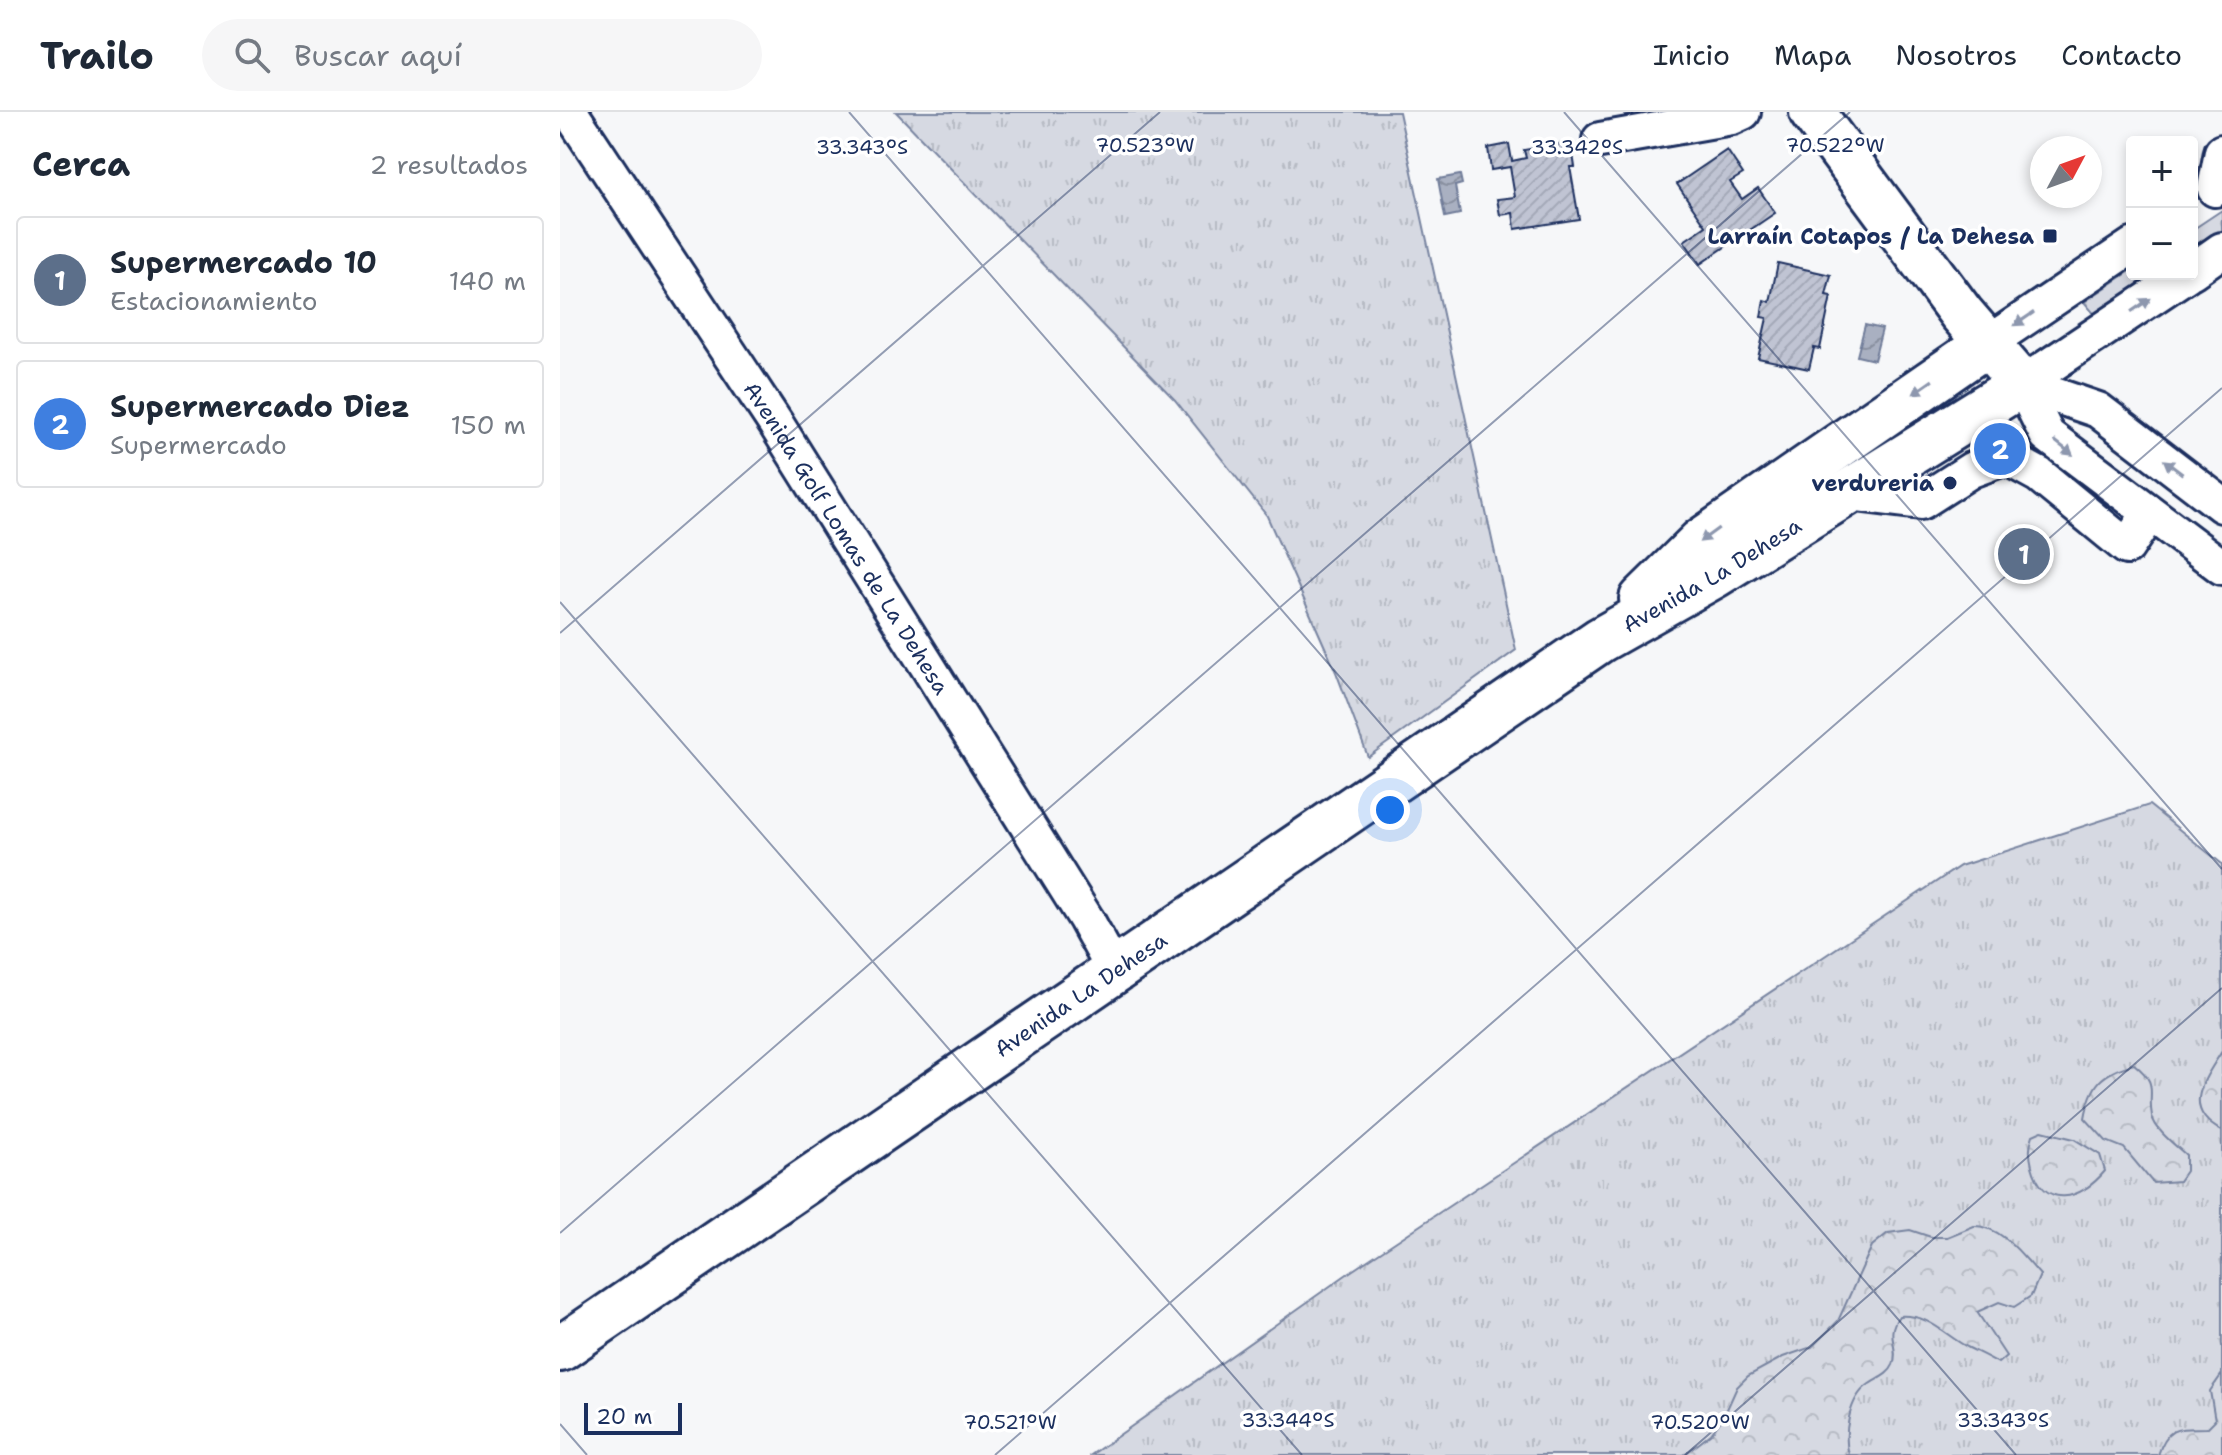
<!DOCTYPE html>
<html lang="es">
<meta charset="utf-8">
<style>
body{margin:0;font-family:"Shantell Sans",sans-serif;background:#f6f6f7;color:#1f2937}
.controls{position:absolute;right:24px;top:24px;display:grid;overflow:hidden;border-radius:8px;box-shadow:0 4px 12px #0003}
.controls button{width:72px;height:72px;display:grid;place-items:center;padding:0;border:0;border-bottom:2px solid #e0e1e3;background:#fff;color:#1f2937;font:40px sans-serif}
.compass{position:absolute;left:1470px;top:24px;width:72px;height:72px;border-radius:50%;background:#fff;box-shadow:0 4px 12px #0003;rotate:49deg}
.scale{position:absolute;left:24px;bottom:20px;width:98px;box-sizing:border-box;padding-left:8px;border:4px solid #1b2f5e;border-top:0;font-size:22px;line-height:28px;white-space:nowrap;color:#1b2f5e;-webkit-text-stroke:6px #fff;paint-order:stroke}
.you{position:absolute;left:830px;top:698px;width:28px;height:28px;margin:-20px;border:6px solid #fff;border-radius:50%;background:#1a73e8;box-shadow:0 0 0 12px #1a73e833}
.badge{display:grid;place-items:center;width:52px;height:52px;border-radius:50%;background:#7c3aed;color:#fff;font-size:26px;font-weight:700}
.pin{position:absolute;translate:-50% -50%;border:4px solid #fff;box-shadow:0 2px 8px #0006}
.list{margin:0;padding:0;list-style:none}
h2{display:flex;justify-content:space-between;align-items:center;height:104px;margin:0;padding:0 32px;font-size:34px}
h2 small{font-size:26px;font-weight:400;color:#747a83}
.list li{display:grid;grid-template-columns:52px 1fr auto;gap:24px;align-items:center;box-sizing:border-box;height:128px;margin:0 16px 16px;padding:0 16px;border:2px solid #e0e1e3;border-radius:8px}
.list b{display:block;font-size:30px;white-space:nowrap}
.list p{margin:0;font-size:26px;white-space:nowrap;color:#747a83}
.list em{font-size:26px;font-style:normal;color:#747a83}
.icon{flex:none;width:44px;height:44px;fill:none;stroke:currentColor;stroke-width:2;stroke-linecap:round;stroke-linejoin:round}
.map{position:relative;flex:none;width:1662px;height:1343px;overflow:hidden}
header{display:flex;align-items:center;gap:48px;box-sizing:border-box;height:112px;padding:0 40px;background:#fff;border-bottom:2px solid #e0e1e3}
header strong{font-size:38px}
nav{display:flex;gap:44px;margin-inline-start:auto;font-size:28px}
.search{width:560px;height:72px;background:#f6f6f7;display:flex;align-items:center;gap:20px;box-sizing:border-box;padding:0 28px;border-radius:44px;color:#747a83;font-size:30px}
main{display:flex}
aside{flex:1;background:#fff}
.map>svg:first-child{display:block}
.grass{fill:url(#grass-tufts);stroke:#7884a0;stroke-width:2}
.forest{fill:url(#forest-crowns);stroke:#7884a0;stroke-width:2}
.water{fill:url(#water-waves);stroke:#707c99;stroke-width:2}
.building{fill:url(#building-hatch);stroke:#1b2f5e;stroke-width:2}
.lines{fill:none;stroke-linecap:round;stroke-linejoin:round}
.minor-casing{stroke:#1b2f5e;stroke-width:40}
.major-casing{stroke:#1b2f5e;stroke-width:50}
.minor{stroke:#fff;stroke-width:34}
.major{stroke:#fff;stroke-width:44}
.oneway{fill:#8d97ae}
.ticks{fill:none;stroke:#1b2f5e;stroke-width:2;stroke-opacity:0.45}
.poi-dot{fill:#1b2f5e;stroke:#fff;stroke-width:3}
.labels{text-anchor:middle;stroke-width:7;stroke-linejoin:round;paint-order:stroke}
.poi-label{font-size:22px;font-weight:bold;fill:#1b2f5e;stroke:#fff;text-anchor:end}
.street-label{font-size:22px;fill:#1b2f5e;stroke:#fff}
.ticks-label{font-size:20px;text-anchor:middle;fill:#1b2f5e;stroke:#fff;stroke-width:7;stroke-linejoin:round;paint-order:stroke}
</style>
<header>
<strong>Trailo</strong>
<div class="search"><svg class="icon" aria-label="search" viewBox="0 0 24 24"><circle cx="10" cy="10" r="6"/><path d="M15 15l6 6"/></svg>Buscar aquí</div>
<nav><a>Inicio</a><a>Mapa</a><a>Nosotros</a><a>Contacto</a></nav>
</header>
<main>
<aside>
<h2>Cerca<small>2 resultados</small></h2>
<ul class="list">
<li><span class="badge" style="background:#5c6f8a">1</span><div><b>Supermercado 10</b><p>Estacionamiento</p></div><em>140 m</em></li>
<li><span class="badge" style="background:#3f7fe0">2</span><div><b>Supermercado Diez</b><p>Supermercado</p></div><em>150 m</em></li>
</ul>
</aside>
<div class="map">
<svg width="1662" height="1343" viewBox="0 0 1662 1343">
<defs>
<pattern id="grass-tufts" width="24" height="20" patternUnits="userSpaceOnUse" patternTransform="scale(2)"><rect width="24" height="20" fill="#d6d9e2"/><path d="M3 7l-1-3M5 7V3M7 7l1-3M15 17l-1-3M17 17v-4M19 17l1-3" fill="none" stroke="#b7bbc4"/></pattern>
<pattern id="forest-crowns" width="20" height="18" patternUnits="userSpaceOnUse" patternTransform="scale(2)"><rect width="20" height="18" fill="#d6d9e2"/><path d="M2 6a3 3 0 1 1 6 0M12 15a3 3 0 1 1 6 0" fill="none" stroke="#b7bbc4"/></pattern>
<pattern id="water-waves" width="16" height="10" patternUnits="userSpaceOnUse" patternTransform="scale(2)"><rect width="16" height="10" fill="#a9b0c1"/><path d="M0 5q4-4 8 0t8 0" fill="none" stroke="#8990a0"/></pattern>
<pattern id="building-hatch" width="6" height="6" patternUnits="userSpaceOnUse" patternTransform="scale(2)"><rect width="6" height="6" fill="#c0c4d3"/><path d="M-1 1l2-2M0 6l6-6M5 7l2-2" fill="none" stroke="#a4a9b8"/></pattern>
</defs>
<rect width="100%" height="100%" fill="#f6f7f9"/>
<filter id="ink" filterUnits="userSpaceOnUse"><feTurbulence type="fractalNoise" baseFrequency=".0125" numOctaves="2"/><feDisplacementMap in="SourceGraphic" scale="16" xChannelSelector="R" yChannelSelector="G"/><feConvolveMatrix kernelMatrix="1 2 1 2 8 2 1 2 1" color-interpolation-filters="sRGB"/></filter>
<g filter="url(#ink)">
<path class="grass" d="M336,0H839L956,538L808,645L776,560L707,404L615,288Z
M1662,98V120L1632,140V118Z
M1572,158V162H1599L1536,204L1524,190Z
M1589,693L1662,752V1343H531L790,1160L1400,754Z"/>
<path class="forest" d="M1662,939V1019C1619,997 1646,966 1662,939Z
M1574,952C1600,973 1587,978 1592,1004C1595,1018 1615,1033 1626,1043V1059L1619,1069L1593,1071L1564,1036L1546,1029L1525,1006C1531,972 1541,961 1574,952Z
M1482,1019L1514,1027L1540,1043L1545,1059C1521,1088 1484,1099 1472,1054C1469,1042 1469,1034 1473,1023Z
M1414,1114C1441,1113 1463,1144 1480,1163L1471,1184L1454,1195L1439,1190L1417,1200L1446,1244L1438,1251C1428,1245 1419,1241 1409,1236C1384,1223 1370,1202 1339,1204C1324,1224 1340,1234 1333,1253C1329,1263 1316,1267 1308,1273C1289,1286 1283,1322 1289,1343H1124L1151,1322L1164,1304L1177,1275L1188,1264L1223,1245L1252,1235L1278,1209L1312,1134L1328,1121L1350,1118L1371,1125H1387Z
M1662,1262V1343H1598C1608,1312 1619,1317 1647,1316L1655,1308L1650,1279Z"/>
<path class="water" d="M900,63L902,72L895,74L900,102L885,105L878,67Z
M1305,213L1322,217L1314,248L1297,244Z"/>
<path class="building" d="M1011,30L1015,55H1010L1019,107L955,117L953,101L940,103L937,87L955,85L950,55L931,58L928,36L949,32L952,49L966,46L964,38Z
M1167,38L1183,62L1170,70L1182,87L1198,76L1215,101L1140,152L1124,129L1146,114L1117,72Z
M1218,151L1271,163L1266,183L1271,184L1260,237L1254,236L1249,257L1198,246L1207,206L1201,205L1204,188L1210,190Z"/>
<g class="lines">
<defs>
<g id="minor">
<path id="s1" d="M10,0L216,312L526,807L554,858"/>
<path d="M1040,28L1172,5L1183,0"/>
<path d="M1655,77L1662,40"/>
<path d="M1632,159L1662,138"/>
<path d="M1428,231L1572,134"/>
<path d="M1462,272L1487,323L1662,455"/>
<path d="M1462,272L1538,298L1662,393"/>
<path d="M1462,272L1627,162"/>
<path d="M1288,381L1361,390L1411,358L1446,345L1479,363L1567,435L1589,402"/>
</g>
<g id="major">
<path d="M1082,487L1141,429L1428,231"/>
<path id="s2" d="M0,1237L1040,528L1155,463L1462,272L1401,201L1252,0"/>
</g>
</defs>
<use href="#minor" class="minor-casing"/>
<use href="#major" class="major-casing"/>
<use href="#minor" class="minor"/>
<use href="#major" class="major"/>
</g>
<defs><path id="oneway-solid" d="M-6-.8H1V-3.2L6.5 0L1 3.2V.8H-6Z" transform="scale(2)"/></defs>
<g class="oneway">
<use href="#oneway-solid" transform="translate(1581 193) rotate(-34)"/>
<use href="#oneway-solid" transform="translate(1464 207) rotate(146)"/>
<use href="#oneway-solid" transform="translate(1363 275) rotate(145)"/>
<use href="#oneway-solid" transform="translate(1504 336) rotate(38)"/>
<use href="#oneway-solid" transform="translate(1613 355) rotate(-143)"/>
<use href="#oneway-solid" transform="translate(1149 423) rotate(144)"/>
</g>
</g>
<path class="ticks" d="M289,0L1456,1343M1004,0L1662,757M0,490L742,1343M0,521L600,0M0,1121L1290,0M0,1312L27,1343M435,1343L1662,276M1125,1343L1662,876"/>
<g class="poi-dot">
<rect x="1482" y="116" width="16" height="16" rx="4"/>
<circle cx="1390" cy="371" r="8"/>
</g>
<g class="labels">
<g class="poi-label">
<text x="1474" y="132">Larraín Cotapos / La Dehesa</text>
<text x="1374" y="379">verdureria</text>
</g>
<g class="street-label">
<text dy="8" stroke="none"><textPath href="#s1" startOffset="508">Avenida Golf Lomas de La Dehesa</textPath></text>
<text dy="8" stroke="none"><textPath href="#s2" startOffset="1388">Avenida La Dehesa</textPath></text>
<text dy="8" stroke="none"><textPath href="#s2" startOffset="630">Avenida La Dehesa</textPath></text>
</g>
</g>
<g class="ticks-label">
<text x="585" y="40">70.523°W</text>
<text x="1275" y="40">70.522°W</text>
<text x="302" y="42">33.343°S</text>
<text x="1017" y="42">33.342°S</text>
<text x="728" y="1315">33.344°S</text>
<text x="1443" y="1315">33.343°S</text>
<text x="450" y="1317">70.521°W</text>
<text x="1140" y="1317">70.520°W</text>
</g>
</svg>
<div class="controls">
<button>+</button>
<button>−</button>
</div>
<svg class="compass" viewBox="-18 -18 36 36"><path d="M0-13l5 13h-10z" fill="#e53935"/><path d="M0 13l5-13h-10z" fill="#747a83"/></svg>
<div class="scale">20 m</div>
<div class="you"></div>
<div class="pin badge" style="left:1464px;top:442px;background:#5c6f8a">1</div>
<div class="pin badge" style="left:1440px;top:337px;background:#3f7fe0">2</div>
</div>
</main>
